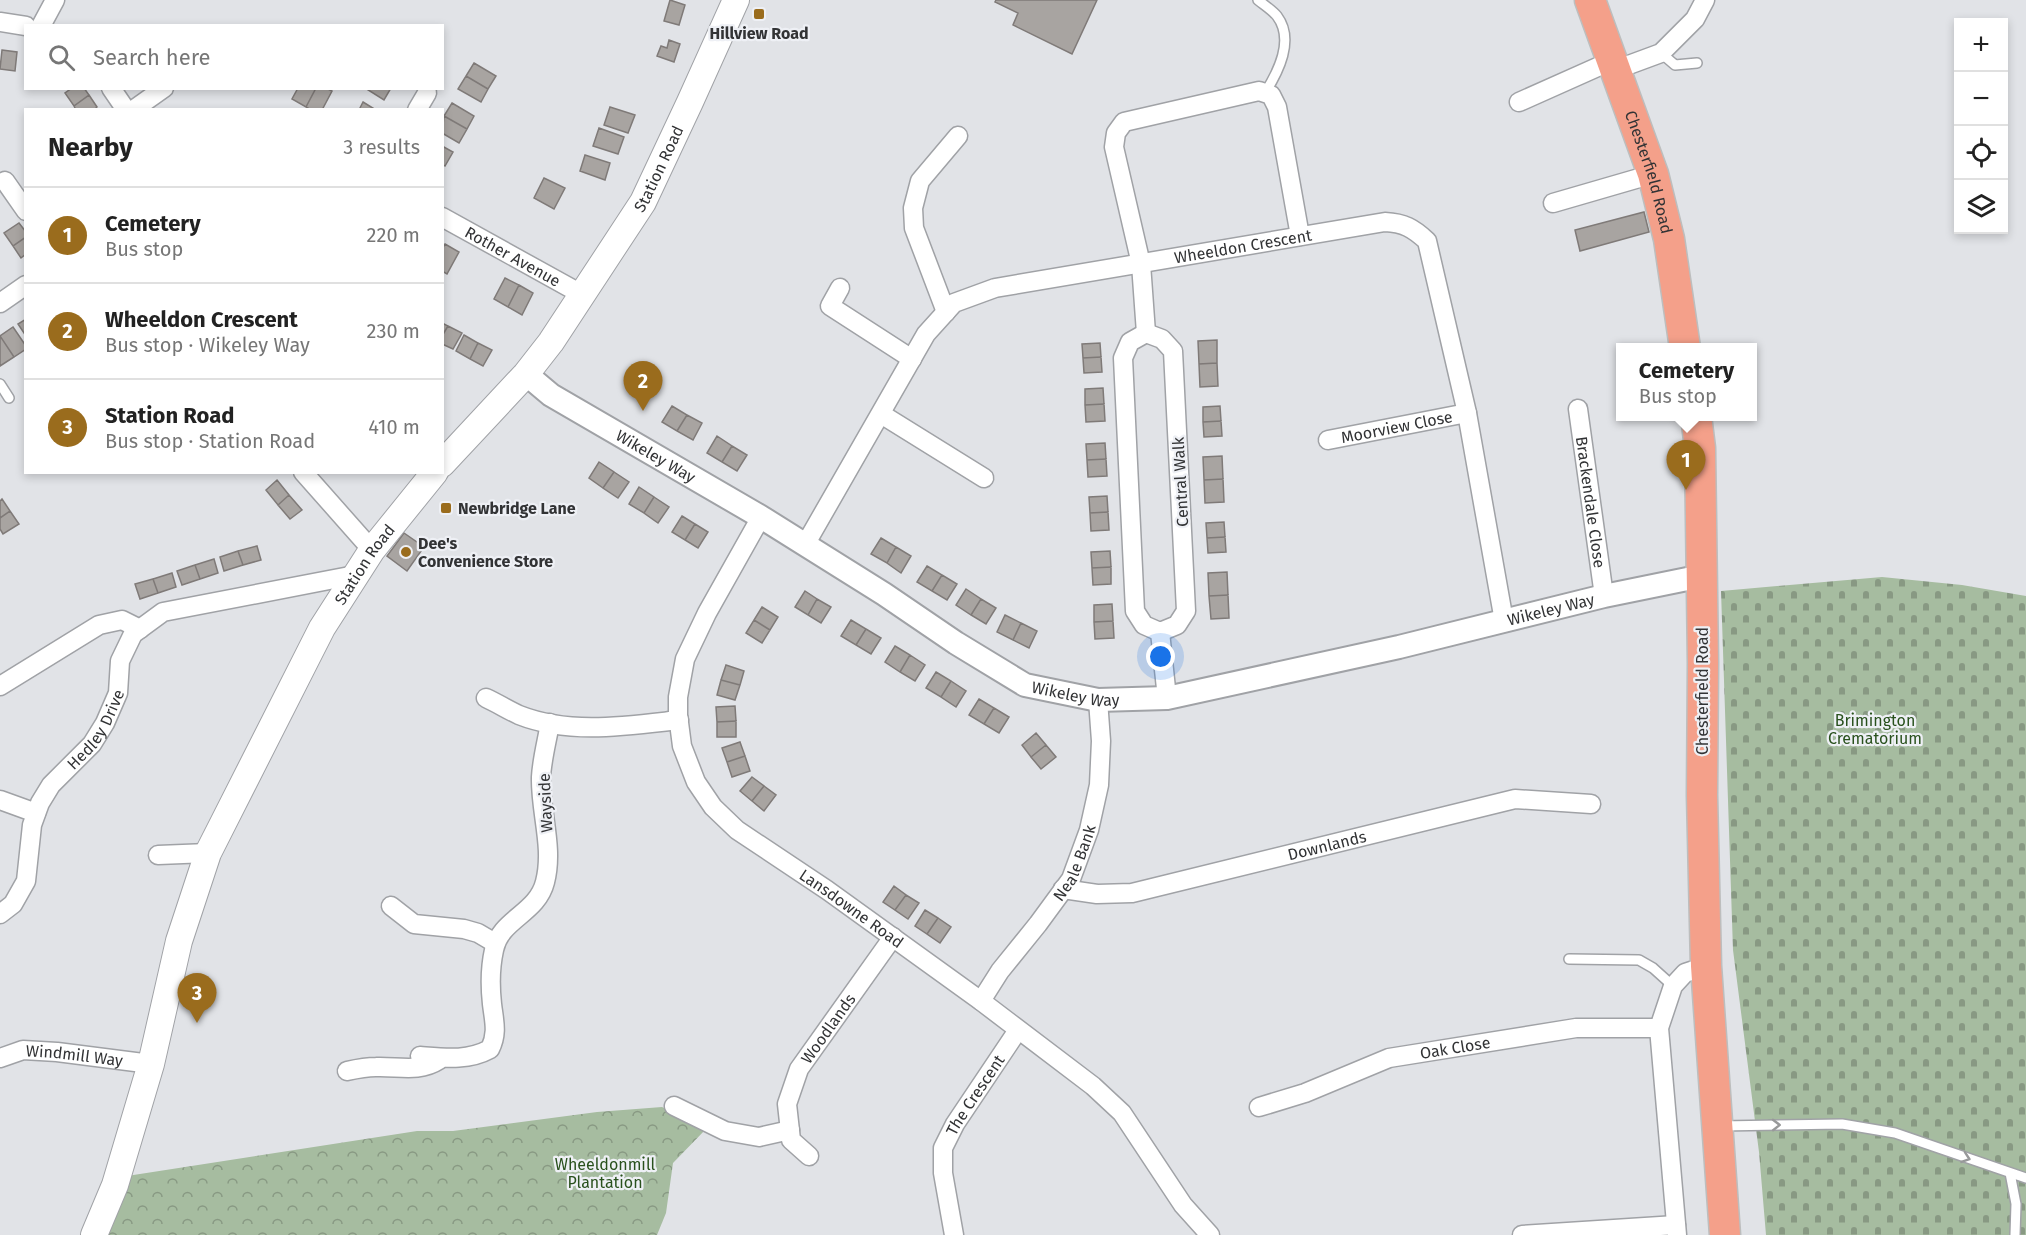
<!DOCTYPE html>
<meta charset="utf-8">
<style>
body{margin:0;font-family:"Fira Sans",sans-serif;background:#f2f2f2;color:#222}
.controls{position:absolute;right:18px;top:18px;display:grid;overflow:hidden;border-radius:0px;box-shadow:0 3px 9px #0003}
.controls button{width:54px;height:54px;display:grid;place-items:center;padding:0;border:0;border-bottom:2px solid #e0e0e0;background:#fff;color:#222;font:30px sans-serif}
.you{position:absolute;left:1161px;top:657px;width:21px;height:21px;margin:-15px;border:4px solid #fff;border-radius:50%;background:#1a73e8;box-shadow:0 0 0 9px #1a73e833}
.badge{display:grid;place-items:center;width:39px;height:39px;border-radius:50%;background:#9a6c1d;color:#fff;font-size:20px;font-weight:700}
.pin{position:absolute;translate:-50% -50px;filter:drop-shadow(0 2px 3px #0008)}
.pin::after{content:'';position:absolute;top:32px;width:21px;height:18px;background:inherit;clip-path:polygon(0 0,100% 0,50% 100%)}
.popup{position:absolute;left:1616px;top:343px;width:141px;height:78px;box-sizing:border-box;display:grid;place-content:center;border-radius:0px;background:#fff;filter:drop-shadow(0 2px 4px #0005);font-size:20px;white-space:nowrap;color:#767676}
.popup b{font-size:22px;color:#222}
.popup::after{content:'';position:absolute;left:50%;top:100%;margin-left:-12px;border:12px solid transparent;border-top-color:#fff}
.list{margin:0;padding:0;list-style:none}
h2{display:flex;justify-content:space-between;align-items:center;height:78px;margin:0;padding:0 24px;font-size:26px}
h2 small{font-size:20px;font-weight:400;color:#767676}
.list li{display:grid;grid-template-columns:39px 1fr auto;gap:18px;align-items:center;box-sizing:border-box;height:96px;padding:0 24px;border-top:2px solid #e0e0e0}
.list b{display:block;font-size:22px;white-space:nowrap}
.list p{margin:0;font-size:20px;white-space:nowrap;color:#767676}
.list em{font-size:20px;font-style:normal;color:#767676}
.icon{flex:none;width:33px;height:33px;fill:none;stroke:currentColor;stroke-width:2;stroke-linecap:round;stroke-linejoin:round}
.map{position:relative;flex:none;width:2026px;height:1235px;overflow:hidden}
.search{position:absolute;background:#fff;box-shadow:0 3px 9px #0003;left:24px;top:24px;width:420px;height:66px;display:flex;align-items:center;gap:15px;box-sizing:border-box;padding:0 21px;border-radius:0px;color:#767676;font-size:22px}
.panel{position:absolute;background:#fff;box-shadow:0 3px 9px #0003;left:24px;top:108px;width:420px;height:366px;border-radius:0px}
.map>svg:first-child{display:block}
.forest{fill:url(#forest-crowns)}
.cemetery{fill:url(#cemetery-stones)}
.building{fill:#a8a4a1;stroke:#7f7a78;stroke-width:1.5}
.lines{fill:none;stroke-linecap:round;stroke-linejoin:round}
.service-casing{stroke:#a0a2a6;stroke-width:12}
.minor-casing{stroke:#a0a2a6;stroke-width:21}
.tertiary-casing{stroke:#a0a2a6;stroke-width:26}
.secondary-casing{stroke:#a0a2a6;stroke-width:28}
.trunk-casing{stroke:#bdbebe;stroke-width:33}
.service{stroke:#fff;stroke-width:9}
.minor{stroke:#fff;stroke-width:18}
.tertiary{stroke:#fff;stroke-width:22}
.secondary{stroke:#fff;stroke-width:26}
.trunk{stroke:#f4a08a;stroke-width:30}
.oneway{stroke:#98999a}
.poi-dot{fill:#9a6c1d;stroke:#eef0f5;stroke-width:2}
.labels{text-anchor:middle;stroke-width:4.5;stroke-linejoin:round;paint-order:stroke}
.poi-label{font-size:16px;font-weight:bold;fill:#323335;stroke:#eef0f5;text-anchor:start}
.street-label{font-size:16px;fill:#323335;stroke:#eef0f5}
.park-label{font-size:16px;fill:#29511d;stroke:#eef0f5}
</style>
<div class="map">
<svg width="2026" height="1235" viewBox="0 0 2026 1235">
<defs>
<pattern id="forest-crowns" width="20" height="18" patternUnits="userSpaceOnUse" patternTransform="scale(1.5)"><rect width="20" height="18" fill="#a6bca0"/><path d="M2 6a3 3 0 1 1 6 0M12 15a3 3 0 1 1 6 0" fill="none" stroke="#889983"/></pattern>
<pattern id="cemetery-stones" width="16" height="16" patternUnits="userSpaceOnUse" patternTransform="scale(1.5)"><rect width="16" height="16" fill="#a6bca0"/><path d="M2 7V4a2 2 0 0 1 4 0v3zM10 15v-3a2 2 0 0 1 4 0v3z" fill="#889983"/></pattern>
</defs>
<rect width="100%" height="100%" fill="#e1e3e7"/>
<path class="forest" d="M662,1107L706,1129L673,1163L666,1213L657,1235H105L127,1176L417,1131H453L597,1112Z"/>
<path class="cemetery" d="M1882,577L1962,585L2026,596V1235H1766L1759,1152L1733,950L1721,591Z"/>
<path class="building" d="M670,0L685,5L679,25L664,21Z
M996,0H1097L1072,54L1013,25L1018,13L995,2Z
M669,40L680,44L674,62L657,56L661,46L667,48Z
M2,50L17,52L15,71L0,69Z
M474,63L496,76L488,89L466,76Z
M466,76L488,89L481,102L458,89Z
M72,88H84L89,95L74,106L65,93Z
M298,88H316L306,107L292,99Z
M316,88H326L332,91L322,110H311L306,107Z
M365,88H391L384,100Z
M89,95L97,107L94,110H76L74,106Z
M363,102L376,110H359Z
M452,103L474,116L467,129L444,116Z
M610,107L635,115L628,133L604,125Z
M444,116L467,129L459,143L442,133Z
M599,128L624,137L618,154L593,146Z
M442,146L453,152L445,166L442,164Z
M585,155L610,163L605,180L580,171Z
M544,178L565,188L554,209L534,198Z
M1644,212L1649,232L1580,251L1575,230Z
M19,223L26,232V237L13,246L4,233Z
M26,237V254L21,258L13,246Z
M445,244L459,252L447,274L442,271V249Z
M505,278L519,285L508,307L494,299Z
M519,285L533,293L522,315L508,307Z
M26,319V336L18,324Z
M442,323L448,326L442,336Z
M448,326L462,333L453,349L442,344V336Z
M13,327L26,346V349L14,357L0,336Z
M464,335L478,343L470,359L456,351Z
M0,336L14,357L0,366Z
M1217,340V363L1199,364L1198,341Z
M478,343L492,350L483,366L470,359Z
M1100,343L1101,357L1083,358L1082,344Z
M1101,357L1102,372L1084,373L1083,358Z
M1217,363L1218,386L1200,387L1199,364Z
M1103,388L1104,404L1085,405V389Z
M1104,404L1105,421L1086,422L1085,405Z
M672,406L687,415L677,431L662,422Z
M1220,406L1221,421L1203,422V407Z
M687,415L702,423L693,440L677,431Z
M1221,421L1222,436L1204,437L1203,422Z
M717,436L732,446L722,462L707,453Z
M1105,443L1106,459L1087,460L1086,444Z
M732,446L747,455L737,471L722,462Z
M1222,456L1223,479L1204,480L1203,457Z
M1106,459L1107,476L1088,477L1087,460Z
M599,462L614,472L603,488L589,478Z
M614,472L629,482L618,498L603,488Z
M1223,479L1224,502L1205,503L1204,480Z
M277,480L289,495L278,505L266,490Z
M639,487L654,497L644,513L629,504Z
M289,495L302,510L290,519L278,505Z
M1107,496L1108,512L1090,513L1089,497Z
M654,497L669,507L658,523L644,513Z
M2,499L10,511L0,518V501Z
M10,511L19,524L3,534L0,529V518Z
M1108,512L1109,530L1091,531L1090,513Z
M682,516L695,524L685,540L672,532Z
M1224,522L1225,537L1207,538L1206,523Z
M695,524L708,532L698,548L685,540Z
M404,533L424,547L407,571L387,556Z
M1225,537L1226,552L1208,553L1207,538Z
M881,538L896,547L887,563L871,554Z
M257,546L261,560L243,565L238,551Z
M896,547L911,556L901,573L887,563Z
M238,551L243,565L224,571L220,557Z
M1110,551L1111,567L1092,568L1091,552Z
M214,559L218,573L200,579L195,565Z
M195,565L200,579L182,585L177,571Z
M927,566L942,575L932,591L917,582Z
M1111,567V584L1093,585L1092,568Z
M1227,572L1228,595L1209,596L1208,573Z
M172,573L176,587L158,593L153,579Z
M942,575L957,584L947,600L932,591Z
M153,579L158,593L140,599L135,584Z
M966,589L981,599L971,615L956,605Z
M805,591L817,599L808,615L795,607Z
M1228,595L1229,618L1211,619L1209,596Z
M817,599L831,607L821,623L808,615Z
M981,599L996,608L986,624L971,615Z
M1112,604L1113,621L1094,622V605Z
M762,607L778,617L770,630L754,620Z
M1005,615L1021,623L1013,640L997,632Z
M754,620L770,630L762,643L746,633Z
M851,620L866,629L856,645L841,636Z
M1113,621L1114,638L1095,639L1094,622Z
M1021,623L1037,631L1029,648L1013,640Z
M866,629L881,638L871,654L856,645Z
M895,646L910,655L900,672L885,662Z
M910,655L925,665L915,681L900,672Z
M726,665L744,671L740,685L721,680Z
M936,672L951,681L941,697L926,688Z
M721,680L740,685L735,700L717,695Z
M951,681L966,691L956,707L941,697Z
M979,699L994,708L984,724L969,715Z
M735,706L736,721L717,722L716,707Z
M994,708L1009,717L999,733L984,724Z
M736,721V737H717V722Z
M1036,733L1046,745L1031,757L1022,745Z
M740,742L745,756L727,762L722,748Z
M1046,745L1056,757L1041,769L1031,757Z
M745,756L750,771L732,777L727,762Z
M752,777L764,786L752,801L740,791Z
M764,786L776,795L764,811L752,801Z
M894,886L906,895L895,910L883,902Z
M906,895L919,903L908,919L895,910Z
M925,910L938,918L927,934L915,926Z
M938,918L951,927L940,943L927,934Z"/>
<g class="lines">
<defs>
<path id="service" d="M1258,0C1264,5 1272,10 1277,16C1295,40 1278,72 1265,93
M1661,53L1675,65L1697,63
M0,384L9,398
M1569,959L1639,960L1653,968L1673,986
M1720,1126L1842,1124L1895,1133L2026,1178
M2010,1173L2016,1204L2015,1235"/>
<g id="minor">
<path d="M0,22L26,26"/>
<path d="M41,26L55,0"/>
<path d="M1615,70L1661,53L1695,19L1705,0"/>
<path d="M111,88L126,110"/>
<path d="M1519,102L1611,61"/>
<path d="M133,110L164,88"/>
<path d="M417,110L427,93"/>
<path d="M5,181L26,211"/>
<path d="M1553,203L1653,174"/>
<path id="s1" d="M442,217L583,295"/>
<path d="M840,288L830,306L912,359"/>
<path d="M0,303L26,285"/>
<path d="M946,312L914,228L913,208L920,181L958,136"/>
<path d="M1146,333L1162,339L1173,351L1186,611L1177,625L1160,632L1144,625L1135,611L1123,358L1130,342Z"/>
<path d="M1146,333L1141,264L1114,147L1116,133L1124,122L1259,91L1271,95L1277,107L1300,236"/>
<path id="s2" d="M1578,409L1604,596"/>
<path d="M881,414L984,478"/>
<path id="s3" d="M1328,440L1467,413"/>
<path d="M303,472L372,550"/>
<path id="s4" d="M761,517L707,613L685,659L678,697V715L682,746L696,782L713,807L737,830L827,890L981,1001L1093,1086L1122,1113L1183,1205L1210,1235"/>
<path id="s5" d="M805,545L926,334L954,303L995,288L1385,222C1404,223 1413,228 1427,241L1467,413L1504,621"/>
<path d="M1160,632L1167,698"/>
<path d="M0,686L99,625L122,620L140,629"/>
<path d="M486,698C497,703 508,710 519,715C570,735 626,726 679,720"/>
<path d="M0,800L36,813"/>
<path d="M158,855L208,853"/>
<path id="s6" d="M1063,889L1097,894L1132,893L1515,799L1591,804"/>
<path d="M391,906L414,924L464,929L478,933L495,943"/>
<path id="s7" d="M0,914L13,904L26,881L32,825L40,803L51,785L92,744L105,723L118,693L120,661L133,634L163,612L355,575"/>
<path id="s8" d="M981,1001L1000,971L1038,924L1071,879L1089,830L1099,785L1101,741L1098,700"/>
<path d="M420,1056C445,1058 468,1061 490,1049C498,1033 494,1021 492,1004C490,986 490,968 494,950C500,919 537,914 545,882C554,847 540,812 541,777C542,759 547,741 550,723"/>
<path id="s9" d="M0,1058L23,1050L57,1052L151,1064"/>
<path d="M347,1071C356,1069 366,1067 376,1067C398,1066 419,1073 439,1060"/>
<path d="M674,1106L725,1131L759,1137L790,1130"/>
<path id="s10" d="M1259,1107L1305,1093L1389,1058L1576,1028H1659"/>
<path id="s11" d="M809,1156L791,1140L787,1104L799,1069L893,937"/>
<path id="s12" d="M954,1235L943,1173V1148L955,1124L1018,1030"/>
<path d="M1522,1235L1676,1225"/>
<path d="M1677,1235L1659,1028L1673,986L1685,973L1706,966"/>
</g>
<g id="tertiary">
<path id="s13" d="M526,374L551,395L761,517L884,594L956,643L1025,685L1098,700L1167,698L1399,647L1604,596L1702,576"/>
</g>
<g id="secondary">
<path id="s14" d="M442,464L526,374L551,342L643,202L690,102L736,0"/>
<path id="s15" d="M94,1235L115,1185L151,1064L179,941L208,853L322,628L372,550L435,472"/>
</g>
<g id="trunk">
<path id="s16" d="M1590,0L1653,174L1669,239L1685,348"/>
<path d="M1696,416L1700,448L1703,663L1702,795L1706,966L1725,1235"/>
</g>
</defs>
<use href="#service" class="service-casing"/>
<use href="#minor" class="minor-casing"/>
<use href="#tertiary" class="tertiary-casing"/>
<use href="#secondary" class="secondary-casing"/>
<use href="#trunk" class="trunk-casing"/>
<use href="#service" class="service"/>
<use href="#minor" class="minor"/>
<use href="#tertiary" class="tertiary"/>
<use href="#secondary" class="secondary"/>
<use href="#trunk" class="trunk"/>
</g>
<defs><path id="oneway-chevron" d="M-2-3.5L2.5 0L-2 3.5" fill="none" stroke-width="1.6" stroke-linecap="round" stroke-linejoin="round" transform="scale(1.5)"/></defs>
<g class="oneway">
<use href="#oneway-chevron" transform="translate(1776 1125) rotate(-1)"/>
<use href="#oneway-chevron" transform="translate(1966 1158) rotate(19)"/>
</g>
<g class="poi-dot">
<rect x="753" y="8" width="12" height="12" rx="3"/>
<rect x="440" y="502" width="12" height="12" rx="3"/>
<circle cx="406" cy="552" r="6"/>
</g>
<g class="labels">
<g class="poi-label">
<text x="759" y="39" text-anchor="middle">Hillview Road</text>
<text x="458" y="514">Newbridge Lane</text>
<text x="418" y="549">Dee's<tspan x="418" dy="18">Convenience Store</tspan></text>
</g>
<g class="street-label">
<text dy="6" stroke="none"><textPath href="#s14" startOffset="368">Station Road</textPath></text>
<text dy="6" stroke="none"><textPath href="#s16" startOffset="182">Chesterfield Road</textPath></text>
<text dy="6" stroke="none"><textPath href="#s5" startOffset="580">Wheeldon Crescent</textPath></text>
<text dy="6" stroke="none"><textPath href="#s1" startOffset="81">Rother Avenue</textPath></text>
<text dy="6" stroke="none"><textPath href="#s3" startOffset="70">Moorview Close</textPath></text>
<text dy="6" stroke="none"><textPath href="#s13" startOffset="154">Wikeley Way</textPath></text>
<text transform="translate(1180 482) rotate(-93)" y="6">Central Walk</text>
<text dy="6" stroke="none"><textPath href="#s2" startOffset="94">Brackendale Close</textPath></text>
<text dy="6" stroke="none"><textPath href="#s15" startOffset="728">Station Road</textPath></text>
<text dy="6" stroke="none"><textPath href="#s13" startOffset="1126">Wikeley Way</textPath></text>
<text transform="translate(1702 691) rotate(-90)" y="6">Chesterfield Road</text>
<text dy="6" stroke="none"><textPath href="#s13" startOffset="640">Wikeley Way</textPath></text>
<text dy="6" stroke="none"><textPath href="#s7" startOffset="216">Hedley Drive</textPath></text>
<text transform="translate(545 803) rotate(-93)" y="6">Wayside</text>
<text dy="6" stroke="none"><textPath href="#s6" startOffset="270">Downlands</textPath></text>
<text dy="6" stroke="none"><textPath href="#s8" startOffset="168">Neale Bank</textPath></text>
<text dy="6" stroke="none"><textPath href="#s4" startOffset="490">Lansdowne Road</textPath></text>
<text dy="6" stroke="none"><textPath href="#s11" startOffset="147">Woodlands</textPath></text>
<text dy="6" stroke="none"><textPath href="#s10" startOffset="206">Oak Close</textPath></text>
<text dy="6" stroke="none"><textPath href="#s9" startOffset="76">Windmill Way</textPath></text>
<text dy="6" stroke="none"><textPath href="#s12" startOffset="150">The Crescent</textPath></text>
</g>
<g class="park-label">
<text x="1875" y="726">Brimington<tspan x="1875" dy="18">Crematorium</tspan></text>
<text x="605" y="1170">Wheeldonmill<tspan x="605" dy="18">Plantation</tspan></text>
</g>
</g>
</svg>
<div class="controls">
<button>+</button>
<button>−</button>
<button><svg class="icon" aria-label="locate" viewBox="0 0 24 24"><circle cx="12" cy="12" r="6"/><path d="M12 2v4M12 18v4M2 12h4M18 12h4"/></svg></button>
<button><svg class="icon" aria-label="layers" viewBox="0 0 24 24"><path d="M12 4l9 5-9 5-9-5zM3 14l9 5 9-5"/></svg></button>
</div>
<div class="you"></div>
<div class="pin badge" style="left:1686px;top:490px">1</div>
<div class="popup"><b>Cemetery</b>Bus stop</div>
<div class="pin badge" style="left:643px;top:411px">2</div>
<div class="pin badge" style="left:197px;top:1023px">3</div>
<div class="search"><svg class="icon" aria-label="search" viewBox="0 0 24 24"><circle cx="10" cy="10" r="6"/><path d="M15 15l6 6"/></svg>Search here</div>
<section class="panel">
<h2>Nearby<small>3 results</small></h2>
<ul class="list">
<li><span class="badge">1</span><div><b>Cemetery</b><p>Bus stop</p></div><em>220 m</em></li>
<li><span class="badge">2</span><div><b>Wheeldon Crescent</b><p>Bus stop · Wikeley Way</p></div><em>230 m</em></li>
<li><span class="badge">3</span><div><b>Station Road</b><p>Bus stop · Station Road</p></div><em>410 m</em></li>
</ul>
</section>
</div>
